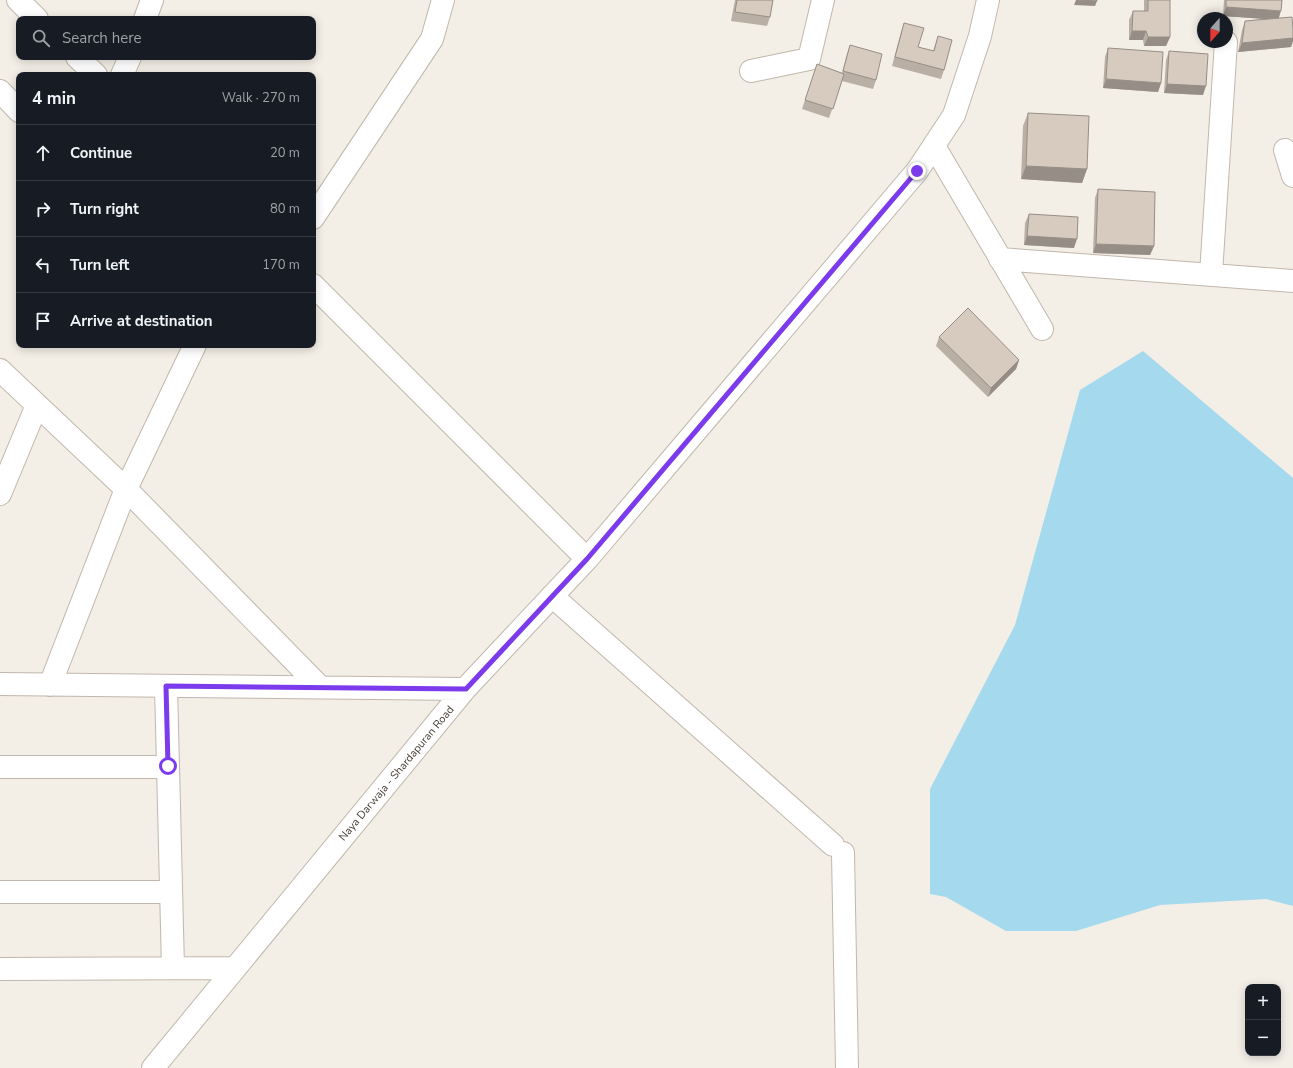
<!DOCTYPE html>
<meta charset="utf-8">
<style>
body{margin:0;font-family:"Nunito Sans",sans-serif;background:#20242c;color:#f1f3f6}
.controls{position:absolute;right:12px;bottom:12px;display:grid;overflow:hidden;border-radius:8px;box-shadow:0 2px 10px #0003}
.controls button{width:36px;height:36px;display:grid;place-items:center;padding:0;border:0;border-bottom:1px solid #363941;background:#171b24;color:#f1f3f6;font:20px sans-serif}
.compass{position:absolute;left:1197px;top:12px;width:36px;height:36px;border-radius:50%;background:#171b24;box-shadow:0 2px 10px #0003;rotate:201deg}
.stop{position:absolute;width:12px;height:12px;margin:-9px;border:3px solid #7c3aed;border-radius:50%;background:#fff}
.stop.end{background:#7c3aed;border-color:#fff;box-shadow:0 1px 4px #0008}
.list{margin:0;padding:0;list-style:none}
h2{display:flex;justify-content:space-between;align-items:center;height:52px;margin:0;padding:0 16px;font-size:17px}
h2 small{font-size:13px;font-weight:400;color:#9ea1a6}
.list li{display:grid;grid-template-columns:26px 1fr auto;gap:12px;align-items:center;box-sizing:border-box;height:56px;padding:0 16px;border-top:1px solid #363941}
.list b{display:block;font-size:15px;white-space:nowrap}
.list em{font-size:13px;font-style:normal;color:#9ea1a6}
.icon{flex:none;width:22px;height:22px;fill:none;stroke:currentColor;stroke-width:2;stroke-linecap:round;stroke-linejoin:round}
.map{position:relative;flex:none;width:1293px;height:1068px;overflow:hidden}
.search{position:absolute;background:#171b24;box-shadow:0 2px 10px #0003;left:16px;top:16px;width:300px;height:44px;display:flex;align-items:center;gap:10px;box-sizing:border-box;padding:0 14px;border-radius:8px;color:#9ea1a6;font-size:15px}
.panel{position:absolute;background:#171b24;box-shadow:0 2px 10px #0003;left:16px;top:72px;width:300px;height:276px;border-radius:8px}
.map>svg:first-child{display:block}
.water{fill:#a4d9ee}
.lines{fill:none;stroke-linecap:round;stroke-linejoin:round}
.street-casing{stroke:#c1b7ac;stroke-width:24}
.street{stroke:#fff;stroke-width:22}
.wall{fill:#b9afa4}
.shaded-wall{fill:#968e86}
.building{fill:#d7cbbf;stroke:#968e86}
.route{stroke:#7c3aed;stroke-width:5}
.labels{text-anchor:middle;stroke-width:4;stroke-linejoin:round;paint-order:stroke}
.street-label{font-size:11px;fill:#453d36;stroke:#fff}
</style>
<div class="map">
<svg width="1293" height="1068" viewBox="0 0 1293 1068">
<rect width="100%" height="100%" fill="#f3eee6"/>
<path class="water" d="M1143,351L1293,478V906L1266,899L1160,905L1076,931H1006L946,897L930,894V789L1015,625L1080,390Z"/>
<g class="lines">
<defs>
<path id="street" d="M18,0L37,19
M145,19L152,0
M77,57L96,75
M751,71L809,59L823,0
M122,75L130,57
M0,91L19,111
M934,146L1042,329
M1285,150L1293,176
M313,218L432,39L443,0
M1000,259L1293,281
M1211,274L1226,42
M313,285L587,559
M0,370L126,489L320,687
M0,494L37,405
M552,596L833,845
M0,684L465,689
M50,685L126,489L195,345
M166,686L173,968
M0,767H168
M843,853L847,1068
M0,892H170
M0,969L235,968
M153,1068L465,689L587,559L917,171L954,115L980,36L988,0"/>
</defs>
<use href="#street" class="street-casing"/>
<use href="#street" class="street"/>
</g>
<path class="wall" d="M735,0H773L770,17L767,26L731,21Z
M1144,0H1170V37L1166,46H1144L1143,40H1129V20L1133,11H1144Z
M1224,0H1282L1279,18L1293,30V41L1291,47L1238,52L1242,30L1245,21L1265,19L1223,16Z
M904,23L918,47L933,51L938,36L944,70L941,79L892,66L901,32Z
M850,45L876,80L873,89L842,81L829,118L802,109L817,64L842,73L847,54Z
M1108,48L1161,83L1158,92L1103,88L1105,57Z
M1169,51L1203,95L1164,93L1166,60Z
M1028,113L1087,169L1082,183L1021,179L1023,126Z
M1098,189L1154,246L1150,255L1093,253L1095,198Z
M1029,214L1074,248L1024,245L1025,223Z
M939,337L1019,360L1016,369L988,397L936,346Z"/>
<path class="shaded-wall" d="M1076,0L1097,1L1095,6L1074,5Z
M1226,7L1281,11L1278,20L1223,16Z
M1132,31H1146L1143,40H1129Z
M1148,37H1170L1166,46H1144Z
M1293,38V41L1291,47L1238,52L1242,43Z
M1106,79L1161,83L1158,92L1103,88Z
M1167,84L1206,86L1203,95L1164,93Z
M1026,166L1087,169L1082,183L1021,179Z
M1027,236L1077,239L1074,248L1024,245Z
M1096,244L1154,246L1150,255L1093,253Z
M1019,360L1016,369L988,397L991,388Z"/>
<path class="building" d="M737,0H773L770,17L735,12Z
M1076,0H1097V1Z
M1148,0H1170V37H1148L1146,31H1132L1133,11H1148Z
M1226,0H1282L1281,11L1226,7Z
M1292,17L1293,30V38L1242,43L1245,21Z
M904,23L924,28L918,47L934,51L938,36L952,40L944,70L895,57Z
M850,45L882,54L876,80L843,71Z
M1108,48L1163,52L1161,83L1106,79Z
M1169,51L1208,54L1206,86L1167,84Z
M817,64L844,74L833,109L805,100Z
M1028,113L1089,116L1087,169L1026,166Z
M1098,189L1155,192L1154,246L1096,244Z
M1029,214L1078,217L1077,239L1027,236Z
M968,308L1019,360L991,388L939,337Z"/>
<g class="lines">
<path class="route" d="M168,766L166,686L466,689L587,559L917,171"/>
</g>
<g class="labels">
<g class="street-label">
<text transform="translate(396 773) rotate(-50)" y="4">Naya Darwaja - Shardapuran Road</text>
</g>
</g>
</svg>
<div class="controls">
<button>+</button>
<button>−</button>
</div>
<svg class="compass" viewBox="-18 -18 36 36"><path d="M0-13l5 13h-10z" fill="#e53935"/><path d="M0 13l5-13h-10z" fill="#9ea1a6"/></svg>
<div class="stop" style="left:168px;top:766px"></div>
<div class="stop end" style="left:917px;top:171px"></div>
<div class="search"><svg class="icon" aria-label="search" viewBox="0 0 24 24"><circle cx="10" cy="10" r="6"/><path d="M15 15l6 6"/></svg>Search here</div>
<section class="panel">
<h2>4 min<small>Walk · 270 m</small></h2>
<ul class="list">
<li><svg class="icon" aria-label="ahead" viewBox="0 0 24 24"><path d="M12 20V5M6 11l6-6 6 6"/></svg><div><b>Continue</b></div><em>20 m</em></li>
<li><svg class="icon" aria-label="right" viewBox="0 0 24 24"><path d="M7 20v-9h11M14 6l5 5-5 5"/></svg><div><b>Turn right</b></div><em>80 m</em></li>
<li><svg class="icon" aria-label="left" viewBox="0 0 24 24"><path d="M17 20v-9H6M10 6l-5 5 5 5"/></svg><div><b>Turn left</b></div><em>170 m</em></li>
<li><svg class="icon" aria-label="arrive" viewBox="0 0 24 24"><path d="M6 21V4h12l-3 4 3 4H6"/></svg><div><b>Arrive at destination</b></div></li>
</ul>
</section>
</div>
